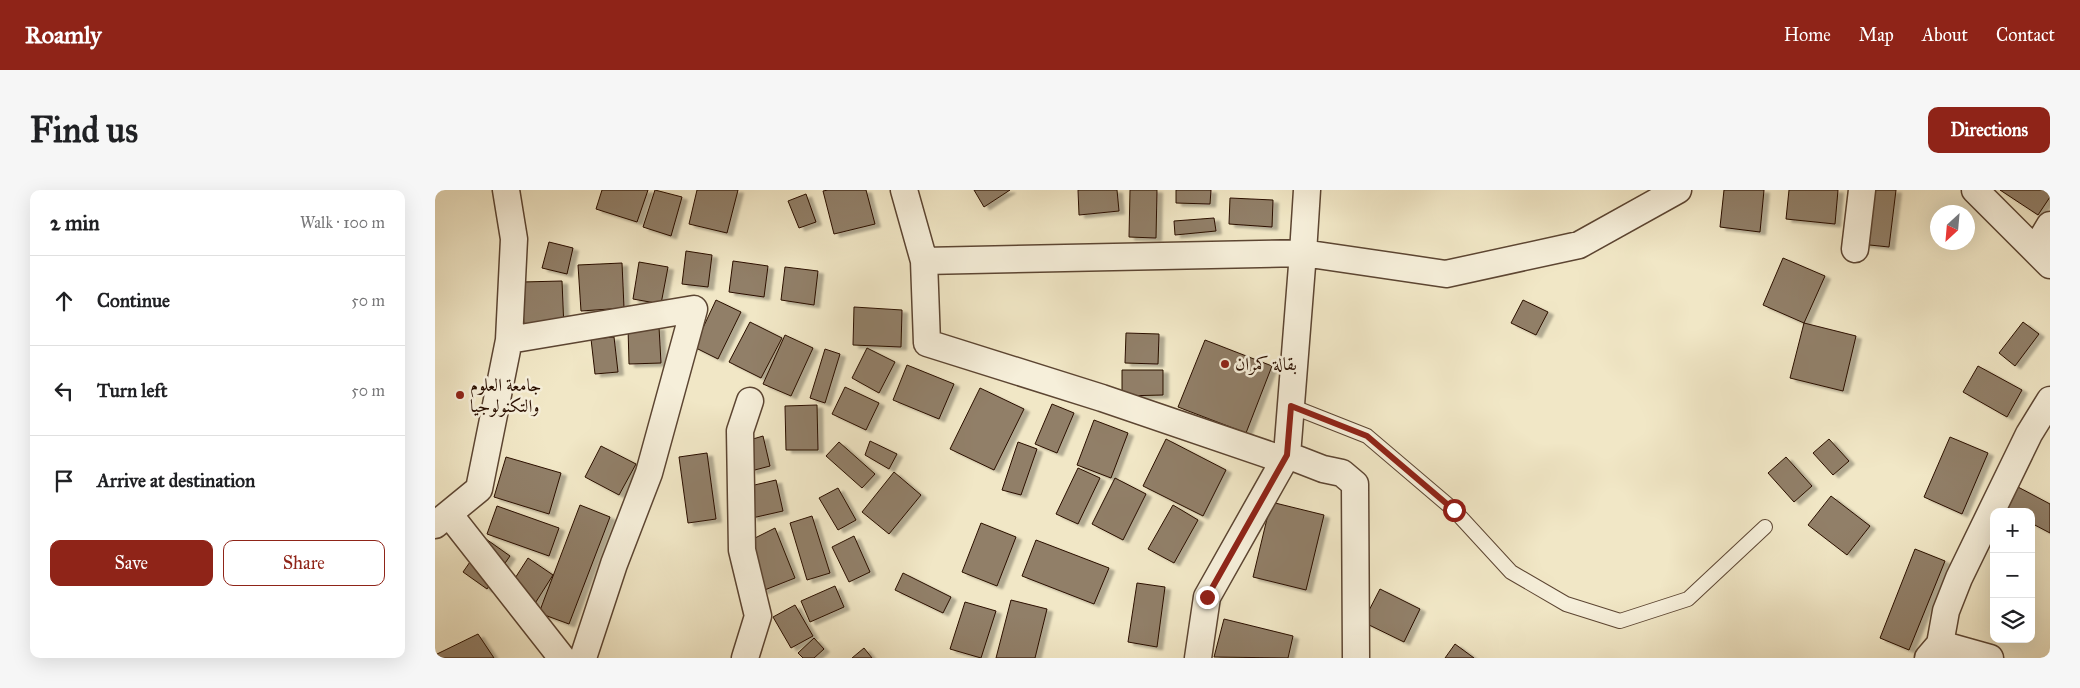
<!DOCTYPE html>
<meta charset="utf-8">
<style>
body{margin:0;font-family:"IM FELL Great Primer",Amiri,serif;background:#f6f6f6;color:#202124}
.controls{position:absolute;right:15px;bottom:15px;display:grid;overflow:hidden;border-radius:10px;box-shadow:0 5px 20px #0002}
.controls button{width:45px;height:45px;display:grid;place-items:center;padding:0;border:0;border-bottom:1px solid #e0e0e0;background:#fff;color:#202124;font:25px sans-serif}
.compass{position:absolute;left:1495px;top:15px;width:45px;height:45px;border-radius:50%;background:#fff;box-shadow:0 5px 20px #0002;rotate:206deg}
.stop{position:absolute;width:15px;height:15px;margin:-11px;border:4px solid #8f2418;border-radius:50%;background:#fff}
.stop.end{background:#8f2418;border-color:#fff;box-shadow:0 1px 5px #0008}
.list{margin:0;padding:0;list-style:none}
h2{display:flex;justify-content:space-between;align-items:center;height:65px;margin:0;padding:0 20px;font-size:21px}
h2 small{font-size:16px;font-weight:400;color:#757577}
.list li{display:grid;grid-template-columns:32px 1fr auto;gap:15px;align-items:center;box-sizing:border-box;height:90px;padding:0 20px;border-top:1px solid #e0e0e0}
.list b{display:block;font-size:19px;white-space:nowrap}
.list em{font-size:16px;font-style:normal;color:#757577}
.actions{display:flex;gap:10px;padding:15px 20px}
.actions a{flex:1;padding:11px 0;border:1px solid #8f2418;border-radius:10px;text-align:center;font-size:18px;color:#8f2418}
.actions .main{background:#8f2418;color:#fff}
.icon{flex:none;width:28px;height:28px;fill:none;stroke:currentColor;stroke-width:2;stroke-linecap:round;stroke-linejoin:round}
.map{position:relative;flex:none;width:1615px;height:468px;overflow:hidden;border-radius:10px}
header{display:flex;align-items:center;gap:30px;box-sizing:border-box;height:70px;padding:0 25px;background:#8f2418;color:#fff}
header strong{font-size:24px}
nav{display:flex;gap:28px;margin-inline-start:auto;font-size:18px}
.intro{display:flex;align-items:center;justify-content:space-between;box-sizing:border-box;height:120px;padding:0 30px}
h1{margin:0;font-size:35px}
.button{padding:12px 22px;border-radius:10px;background:#8f2418;color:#fff;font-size:18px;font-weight:700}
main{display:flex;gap:30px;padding:0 30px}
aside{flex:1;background:#fff;border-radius:10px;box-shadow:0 5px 20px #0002}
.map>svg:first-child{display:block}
.building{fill:#917f67;stroke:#2a0f00;filter:url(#shadow)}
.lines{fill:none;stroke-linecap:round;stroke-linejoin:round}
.lane-casing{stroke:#5c4532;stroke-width:16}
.street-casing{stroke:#5c4532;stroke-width:29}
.lane{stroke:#f6efda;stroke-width:14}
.street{stroke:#f6efda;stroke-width:26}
.route{stroke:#8f2418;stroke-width:6}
.poi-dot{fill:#8f2418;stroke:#f6efda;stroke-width:2}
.labels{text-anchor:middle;stroke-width:5;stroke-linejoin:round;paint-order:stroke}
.poi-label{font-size:18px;fill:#2a0f00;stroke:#f6efda;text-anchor:start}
</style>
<header>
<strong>Roamly</strong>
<nav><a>Home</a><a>Map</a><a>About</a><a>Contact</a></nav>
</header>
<div class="intro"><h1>Find us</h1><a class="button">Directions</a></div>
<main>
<aside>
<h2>2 min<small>Walk · 100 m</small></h2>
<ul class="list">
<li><svg class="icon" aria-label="ahead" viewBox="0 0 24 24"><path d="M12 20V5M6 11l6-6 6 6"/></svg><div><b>Continue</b></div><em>50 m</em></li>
<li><svg class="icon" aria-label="left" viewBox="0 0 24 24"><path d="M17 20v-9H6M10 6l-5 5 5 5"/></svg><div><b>Turn left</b></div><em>50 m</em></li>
<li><svg class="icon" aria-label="arrive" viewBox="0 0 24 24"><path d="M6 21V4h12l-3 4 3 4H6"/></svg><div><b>Arrive at destination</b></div></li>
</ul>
<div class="actions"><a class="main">Save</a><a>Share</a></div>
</aside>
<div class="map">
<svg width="1615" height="468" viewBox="0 0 1615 468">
<defs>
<filter id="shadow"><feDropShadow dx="5.5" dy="3" stdDeviation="1" flood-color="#0004"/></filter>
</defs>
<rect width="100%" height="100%" fill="#f1e7c6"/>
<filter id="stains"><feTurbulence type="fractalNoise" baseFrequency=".004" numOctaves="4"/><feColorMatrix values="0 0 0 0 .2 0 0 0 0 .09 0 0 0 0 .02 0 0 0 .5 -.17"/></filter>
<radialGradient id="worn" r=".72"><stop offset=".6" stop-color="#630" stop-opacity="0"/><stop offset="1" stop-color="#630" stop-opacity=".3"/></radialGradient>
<path class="building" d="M167,0H213L202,32L161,19Z
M220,0L247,7L236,46L208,37Z
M262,0H303L292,43L254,34Z
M393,0H431L440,34L399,44L388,1Z
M539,0H575L549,17Z
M643,0H682L684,21L644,25Z
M695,0H722L721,48L694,47Z
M741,0H776L775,14L741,13Z
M1289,0H1329L1325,42L1285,37Z
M1354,0H1403L1400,34L1351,29Z
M1432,0H1461L1454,57L1425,54Z
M1565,0H1615V7L1603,25Z
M371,4L381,32L364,38L353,11Z
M795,8L838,10L837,37L794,34Z
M779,28L781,41L740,45L739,31Z
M114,52L138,58L132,84L107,78Z
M251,61L277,65L273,97L247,94Z
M1348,68L1390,86L1369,133L1328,115Z
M298,71L333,76L329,107L294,102Z
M204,72L233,77L226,114L198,109Z
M187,73L189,118L146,121L143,75Z
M350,77L383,81L379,115L346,110Z
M127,91L129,139L89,140L87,92Z
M281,110L306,122L283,169L259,157Z
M1088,110L1113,122L1101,145L1076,133Z
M419,117L467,120L466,157L418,155Z
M315,132L347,148L326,188L294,172Z
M1588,132L1604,144L1580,176L1564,163Z
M1369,133L1421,146L1408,201L1355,188Z
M193,137H224L226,173L194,174Z
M691,143L724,144L723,174L690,173Z
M350,145L378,158L356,206L328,194Z
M179,147L183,182L160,184L156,149Z
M770,150L837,176L811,243L743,217Z
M432,158L460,172L444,203L417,188Z
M390,159L405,164L390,213L375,208Z
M472,175L519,194L504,229L458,210Z
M1543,176L1587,200L1572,227L1528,202Z
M687,180H728V205L687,206Z
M410,197L444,213L431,240L397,224Z
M545,198L589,219L559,280L515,259Z
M617,214L639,223L622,263L600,254Z
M382,215L383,260H351L350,216Z
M659,230L693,243L676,288L642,275Z
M328,246L335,276L316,281L308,252Z
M1515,247L1553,263L1527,324L1489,307Z
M731,249L791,280L768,326L708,296Z
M1394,249L1414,271L1398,285L1378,263Z
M435,251L462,264L454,279L430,265Z
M404,252L440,284L427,298L391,266Z
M583,252L602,259L586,305L567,300Z
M166,256L201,274L184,305L150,287Z
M272,263L281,329L253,333L244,267Z
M71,267L126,283L114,324L59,307Z
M1351,267L1377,296L1359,312L1333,283Z
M643,278L665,288L643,334L621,324Z
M459,282L486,305L454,344L427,322Z
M680,288L711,304L688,350L657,334Z
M341,290L348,321L317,328L311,297Z
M1583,297L1615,314V343L1596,333V322H1576L1571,319Z
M403,298L421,330L403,340L384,308Z
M1396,306L1435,336L1412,365L1373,335Z
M836,312L889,325L871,400L818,387Z
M145,315L175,327L134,434L104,423Z
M738,315L763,330L739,373L713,359Z
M62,316L124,338L114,366L52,344Z
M377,326L395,383L372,390L355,333Z
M546,333L581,347L562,396L527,382Z
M340,338L360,388L327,401L316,350Z
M419,346L435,382L414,392L397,357Z
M51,349L75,366L52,399L28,382Z
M601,350L674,378L659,414L587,386Z
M1480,359L1510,371L1474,460L1445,448Z
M93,368L118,385L92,426L66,410Z
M468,383L516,407L508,423L460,400Z
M702,393L730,397L722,457L693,452Z
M400,396L409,417L375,432L366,411Z
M945,399L985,419L969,452L928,432Z
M576,410L612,419L600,468H561Z
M530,412L561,421L546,468L515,459Z
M360,415L378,446L356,458L338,427Z
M789,429L858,446L853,468L779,467Z
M43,444L59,468H0V465Z
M379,448L389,459L379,468H368L363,463Z
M1020,454L1039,468H1010Z
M429,458L437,468H417Z"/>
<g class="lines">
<defs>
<path id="lane" d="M856,216L932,246L1019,320L1076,382L1131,414L1185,431L1253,409L1330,337"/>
<path id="street" d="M469,0L489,71L868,63L1011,84L1144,55L1243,0
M1540,0L1615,75
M1420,59L1427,0
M1600,60L1615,35
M489,71L492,153L667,208L849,270
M74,150L259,119L214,283L179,374L148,468
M852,265L888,279L907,283L920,294L921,468
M14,324L127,468
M0,335L44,299L74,150L79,49L71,0
M1505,454L1511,421L1524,388L1594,244L1615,210
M310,468L323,426L307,360L305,241L315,211
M763,468L772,407L852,265L868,63L872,0
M1493,468L1505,454L1555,468"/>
</defs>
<use href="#lane" class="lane-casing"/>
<use href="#street" class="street-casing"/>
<use href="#lane" class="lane"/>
<use href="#street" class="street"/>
</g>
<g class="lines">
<path class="route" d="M772,407L852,265L856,216L932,246L1019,320"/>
</g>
<g class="poi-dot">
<circle cx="790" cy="174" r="5"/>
<circle cx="25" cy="205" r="5"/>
</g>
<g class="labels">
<g class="poi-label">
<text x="800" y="180">بقالة كمران</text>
<text x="35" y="201">جامعة العلوم<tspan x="35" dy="21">والتكنولوجيا</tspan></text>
</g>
</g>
<rect width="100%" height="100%" filter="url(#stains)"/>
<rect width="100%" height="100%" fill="url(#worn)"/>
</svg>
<div class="controls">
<button>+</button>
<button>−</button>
<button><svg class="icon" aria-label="layers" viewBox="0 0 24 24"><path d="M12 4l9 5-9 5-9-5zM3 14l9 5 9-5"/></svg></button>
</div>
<svg class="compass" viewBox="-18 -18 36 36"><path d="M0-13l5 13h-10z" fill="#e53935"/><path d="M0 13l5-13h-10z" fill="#757577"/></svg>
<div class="stop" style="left:1019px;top:320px"></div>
<div class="stop end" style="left:772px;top:407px"></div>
</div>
</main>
